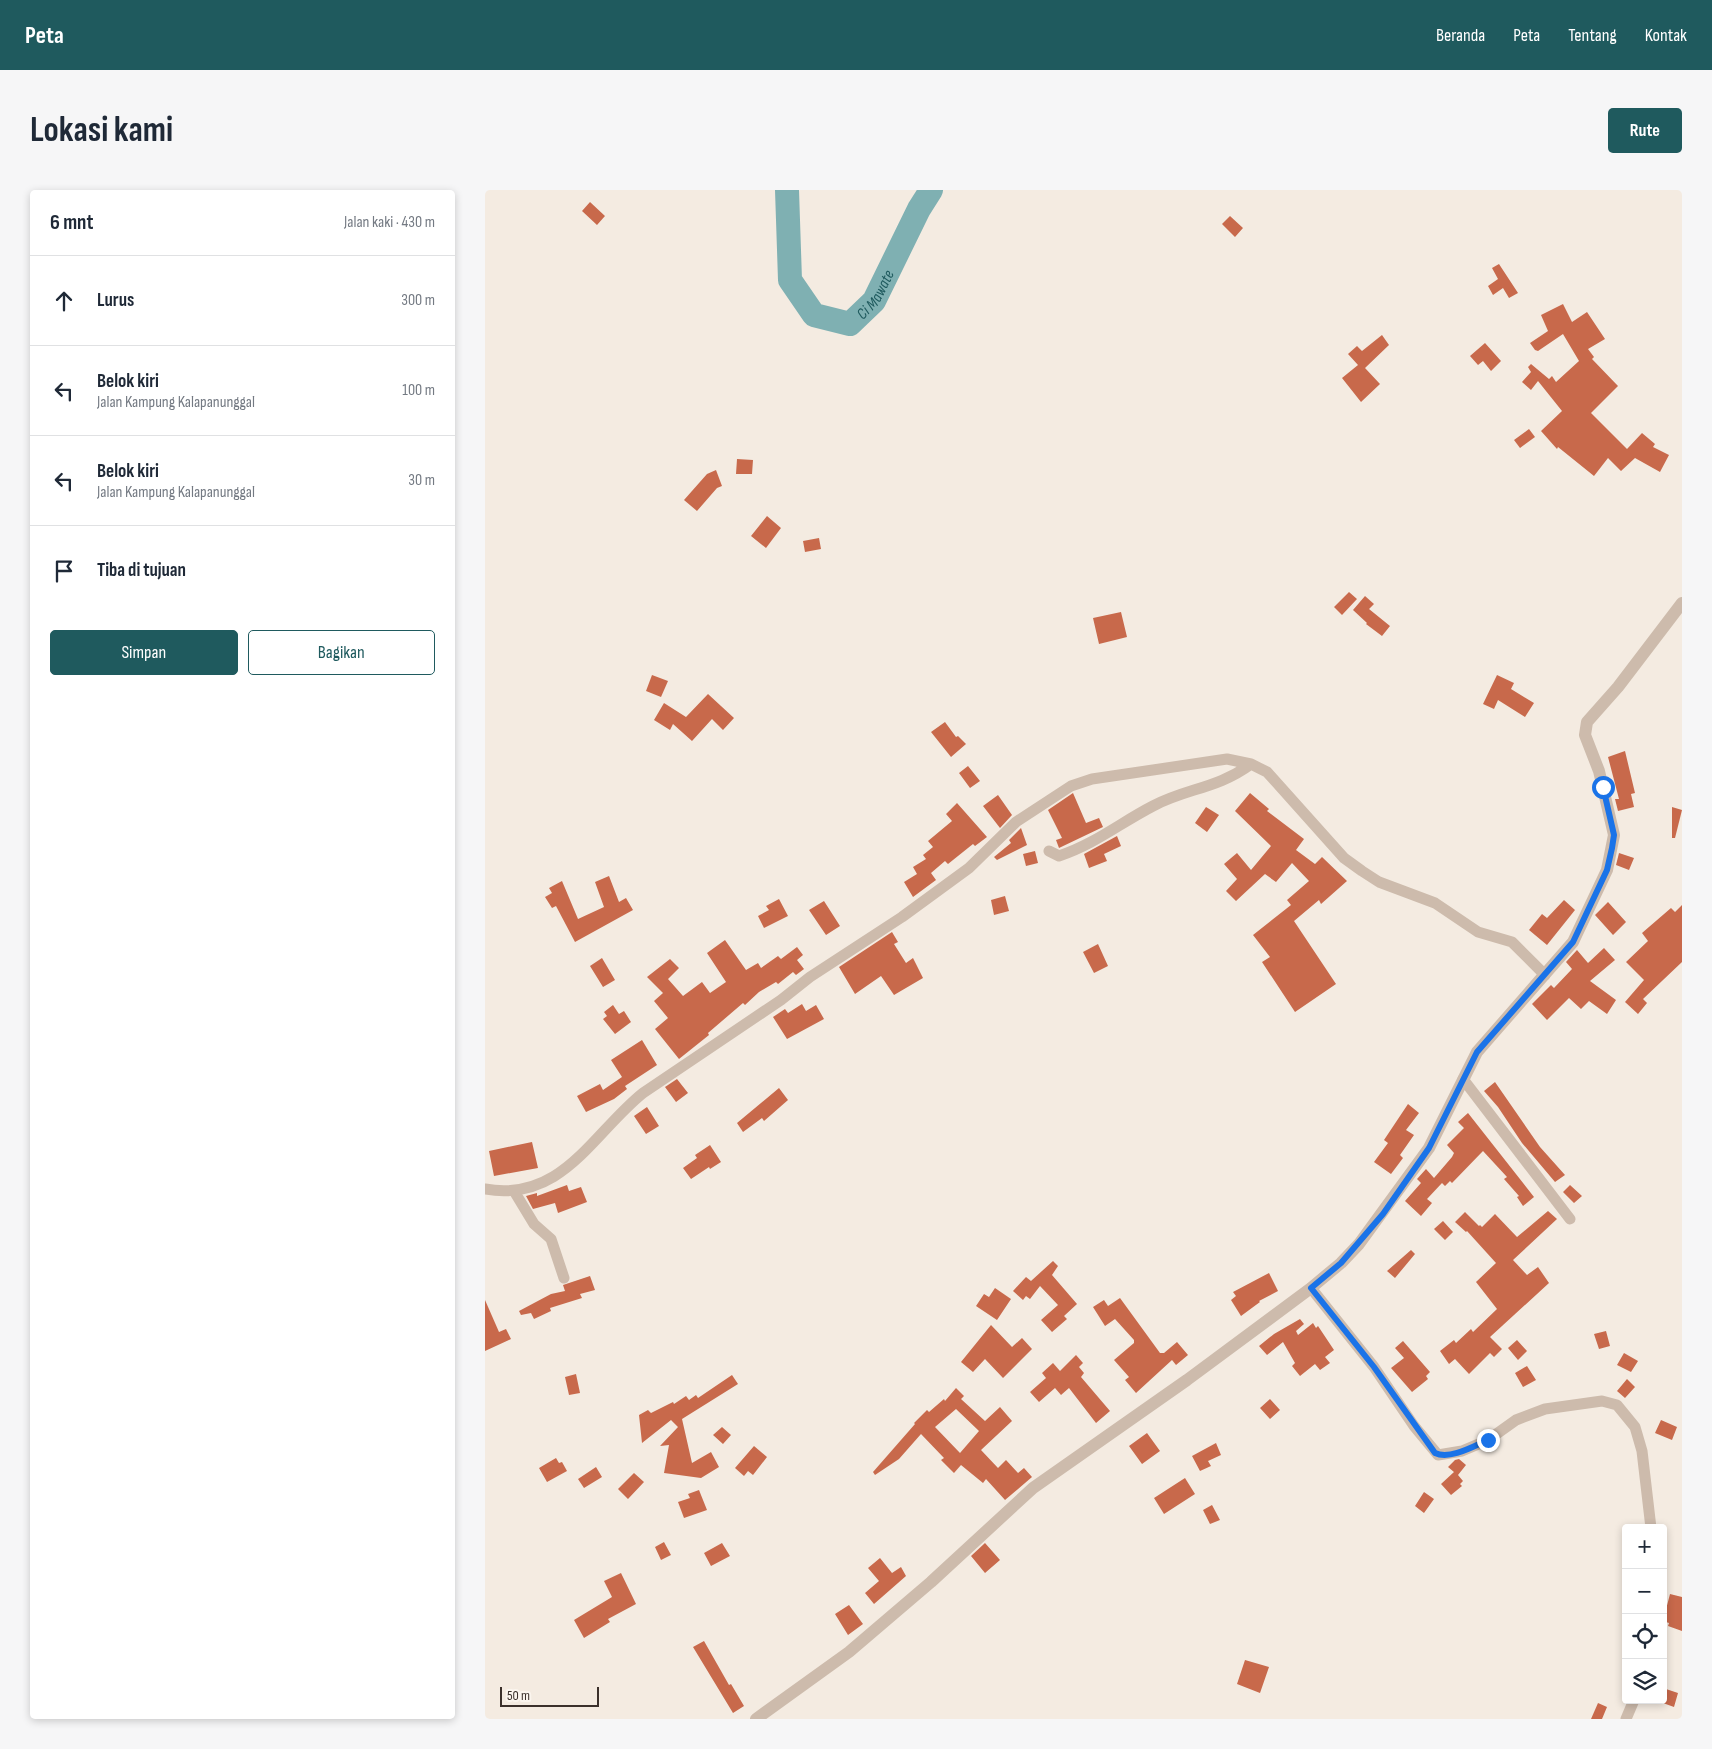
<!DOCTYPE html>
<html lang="id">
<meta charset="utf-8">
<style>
body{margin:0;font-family:"Sofia Sans Condensed",sans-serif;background:#f6f6f7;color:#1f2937}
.controls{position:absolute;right:15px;bottom:15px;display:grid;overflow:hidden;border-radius:5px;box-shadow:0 2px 8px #0003}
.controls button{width:45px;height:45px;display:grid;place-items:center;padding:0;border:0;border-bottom:1px solid #e0e1e3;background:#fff;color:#1f2937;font:25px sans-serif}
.scale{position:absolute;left:15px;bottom:12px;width:99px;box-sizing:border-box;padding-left:5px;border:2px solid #3b302b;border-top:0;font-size:14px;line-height:18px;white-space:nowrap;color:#3b302b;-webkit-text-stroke:4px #fbf5ee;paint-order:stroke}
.stop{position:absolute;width:15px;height:15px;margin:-11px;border:4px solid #1a73e8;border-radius:50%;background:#fff}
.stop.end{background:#1a73e8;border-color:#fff;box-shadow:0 1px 5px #0008}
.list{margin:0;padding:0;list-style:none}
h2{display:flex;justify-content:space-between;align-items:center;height:65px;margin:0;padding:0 20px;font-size:21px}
h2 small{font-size:16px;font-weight:400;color:#747a83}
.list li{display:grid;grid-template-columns:32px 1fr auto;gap:15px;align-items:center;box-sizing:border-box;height:90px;padding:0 20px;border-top:1px solid #e0e1e3}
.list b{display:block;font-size:19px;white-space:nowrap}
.list p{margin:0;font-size:16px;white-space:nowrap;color:#747a83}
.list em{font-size:16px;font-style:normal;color:#747a83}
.actions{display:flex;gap:10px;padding:15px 20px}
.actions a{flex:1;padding:11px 0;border:1px solid #1f5a5e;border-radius:5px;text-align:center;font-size:18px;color:#1f5a5e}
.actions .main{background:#1f5a5e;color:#fff}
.icon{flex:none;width:28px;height:28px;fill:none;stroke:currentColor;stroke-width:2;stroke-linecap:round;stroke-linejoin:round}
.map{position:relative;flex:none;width:1197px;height:1529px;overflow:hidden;border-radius:5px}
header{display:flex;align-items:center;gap:30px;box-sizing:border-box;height:70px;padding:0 25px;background:#1f5a5e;color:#fff}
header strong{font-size:24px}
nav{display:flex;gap:28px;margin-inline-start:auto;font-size:18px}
.intro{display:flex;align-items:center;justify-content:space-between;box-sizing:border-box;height:120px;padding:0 30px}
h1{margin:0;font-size:35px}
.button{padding:12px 22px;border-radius:5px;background:#1f5a5e;color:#fff;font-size:18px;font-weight:700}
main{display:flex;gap:30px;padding:0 30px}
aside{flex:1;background:#fff;border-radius:5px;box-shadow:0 2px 8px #0003}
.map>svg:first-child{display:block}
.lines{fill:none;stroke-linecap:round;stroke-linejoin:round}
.river{stroke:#7fb0b2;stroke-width:24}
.building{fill:#c8694b;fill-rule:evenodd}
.minor{stroke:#cdbbac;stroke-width:11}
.tertiary{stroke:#cdbbac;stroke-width:12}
.route{stroke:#1a73e8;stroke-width:6}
.labels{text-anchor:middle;stroke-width:5;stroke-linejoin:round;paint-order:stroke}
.water-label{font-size:16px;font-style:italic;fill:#1f5a5e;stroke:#fbf5ee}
</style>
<header>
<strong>Peta</strong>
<nav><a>Beranda</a><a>Peta</a><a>Tentang</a><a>Kontak</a></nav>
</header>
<div class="intro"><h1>Lokasi kami</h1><a class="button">Rute</a></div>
<main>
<aside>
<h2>6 mnt<small>Jalan kaki · 430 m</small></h2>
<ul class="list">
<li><svg class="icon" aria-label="ahead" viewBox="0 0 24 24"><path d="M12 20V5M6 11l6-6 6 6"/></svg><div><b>Lurus</b></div><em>300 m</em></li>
<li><svg class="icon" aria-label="left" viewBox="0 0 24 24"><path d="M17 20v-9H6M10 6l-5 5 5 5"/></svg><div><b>Belok kiri</b><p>Jalan Kampung Kalapanunggal</p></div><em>100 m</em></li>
<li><svg class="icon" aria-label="left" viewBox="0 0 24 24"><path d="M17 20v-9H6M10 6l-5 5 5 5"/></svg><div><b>Belok kiri</b><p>Jalan Kampung Kalapanunggal</p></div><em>30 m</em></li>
<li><svg class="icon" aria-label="arrive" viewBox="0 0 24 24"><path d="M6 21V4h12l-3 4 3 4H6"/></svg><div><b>Tiba di tujuan</b></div></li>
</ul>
<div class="actions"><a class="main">Simpan</a><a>Bagikan</a></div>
</aside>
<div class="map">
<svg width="1197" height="1529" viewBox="0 0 1197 1529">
<rect width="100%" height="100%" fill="#f4ebe1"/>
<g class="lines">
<path class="river" id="s1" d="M302,0L305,90L329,125L365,134L389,111L434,19L446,0"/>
</g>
<path class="building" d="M105,12L120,26L112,35L97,21Z
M745,26L758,38L750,47L737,34Z
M1014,74L1033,103L1024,108L1018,98L1008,105L1003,96L1013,89L1007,78Z
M1078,114L1087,132L1102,122L1120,149L1103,159L1109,167L1107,169L1133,196L1106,223L1142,259L1157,243L1170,254L1168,257L1184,265L1175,282L1150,268L1136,281L1123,268L1109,286L1073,257L1072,259L1056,241L1077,221L1053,191L1046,200L1037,192L1046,182L1043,177L1046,174L1064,189L1067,186L1071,192L1094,171L1078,144L1053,161L1050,160L1045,153L1063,141L1056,125Z
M897,145L904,155L880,178L895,194L876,212L857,188L873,175L863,164L872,156L877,161Z
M1000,153L1016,171L1006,181L998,171L993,175L985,166Z
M1044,239L1050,247L1035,258L1029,250Z
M252,269L268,270L267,284H251Z
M231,280L237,296L232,298L212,321L199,310L222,284Z
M282,326L296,338L281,358L266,346Z
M334,348L336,359L320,362L318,351Z
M864,402L872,409L857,425L849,417Z
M880,406L889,414L884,419L905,436L897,446L881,434L882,433L868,420Z
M636,422L642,447L614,454L608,428Z
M167,485L183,491L176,507L161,501Z
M1012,485L1029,493L1026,499L1049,513L1040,527L1013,510L1009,519L998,514Z
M223,504L249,528L238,540L227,529L207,551L188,534L185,540L169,530L179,513L201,527Z
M460,532L471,547L473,546L481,554L466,567L446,542Z
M1140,561L1150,603L1146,604L1149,617L1133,621L1130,609H1134L1123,567Z
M483,576L495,591L485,598L474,583Z
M588,603L601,633L614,628L618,637L574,658L571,650L577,648L563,620Z
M765,603L784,619L782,621L819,649L811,660L830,674L837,667L862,691L836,714L834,710L809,731L851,794L810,822L777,772L785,767L768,745L806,715L802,710L824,691L807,673L791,692L780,684L751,711L741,701L752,689L739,674L752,663L766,680L786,656L750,621Z
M513,605L527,625L515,638L498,616Z
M472,613L502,647L490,656L488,654L463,674L460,671L446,683L451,690L428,707L419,692L432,684L428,677L441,669L438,665L448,657L443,651L467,631L461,624Z
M721,617L734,625L722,642L710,633Z
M1187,617L1197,620L1190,648H1187Z
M536,638L542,655L512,670L509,667L526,653L524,650Z
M632,646L636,656L619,664L622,671L604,678L599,664Z
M550,661L553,673L541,676L538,664Z
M1134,663L1149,668L1144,680L1131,675Z
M124,686L134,712L141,708L148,720L90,752L71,716L67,718L60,707L67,703L64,698L77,691L93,729L119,717L110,692Z
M520,706L524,721L509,725L506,710Z
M294,709L303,726L279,738L273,726L284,720L281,716Z
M1079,710L1090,720L1062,755L1044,740L1057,724L1062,728Z
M339,711L355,736L341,745L324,720Z
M1123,712L1141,732L1128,745L1110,725Z
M1197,715V772L1158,809L1162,813L1153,824L1140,812L1159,790L1141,772L1163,751L1157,743L1186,718L1190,722Z
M407,742L413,752L409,754L421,773L428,768L438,788L409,805L396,786L370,804L354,777Z
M240,750L261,780L273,773L276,778L293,766L296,769L312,757L318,765L312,770L319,779L311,785L308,782L293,794L291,792L274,802L260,815L258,813L223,843L224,845L194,869L170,839L183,828L169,811L178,803L162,787L185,769L194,778L183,789L198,806L217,792L225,803L241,792L222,763Z
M613,754L623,776L609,783L598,762Z
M1119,758L1130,770L1105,791L1131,810L1122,824L1104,811L1096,819L1084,808L1062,830L1047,814L1066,795L1069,798L1087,779L1081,772L1092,760L1103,773Z
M117,768L130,790L118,797L105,776Z
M317,814L321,821L331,815L339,829L302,849L288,827L300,819L303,823Z
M128,815L134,824L139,821L146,832L130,844L118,829L122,826L119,822Z
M157,850L172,875L140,896L142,899L129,909L101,922L92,906L115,894L118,900L137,887L126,870Z
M192,889L203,903L191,912L180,897Z
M1010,892L1055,957L1080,985L1070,992L1037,953L1013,917L999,901Z
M294,898L303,910L279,931L277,928L258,942L252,933Z
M923,914L934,923L921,940L929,945L915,965L918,968L906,984L889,972L903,953L899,950Z
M162,917L174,936L161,944L149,926Z
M983,923L1049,1007L1038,1016L1032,1007L1034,1006L1019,989L1022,987L998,961L967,993L965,991L960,996L957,993L942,1009L947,1013L936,1026L920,1011L936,993L932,989L941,979L949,988L967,967L969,963L962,955L979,938L973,932Z
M47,952L53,978L9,986L4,961Z
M225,955L236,972L225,979L224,977L206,989L198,978L212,968L210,965Z
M82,995L84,1001L96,997L102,1012L73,1023L70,1013L48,1019L41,1006L52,1003V1006Z
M1085,995L1097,1006L1089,1013L1078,1002Z
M1063,1021L1072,1029L1028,1070L1042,1085L1053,1077L1064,1093L1005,1147L1017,1159L1009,1167L1005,1163L984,1184L970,1169L964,1174L955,1161L969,1150L971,1153L986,1139L988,1142L1012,1119L991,1092L1011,1073L982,1041L981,1042L970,1032L980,1022L994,1036L995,1035L997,1037L1010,1024L1032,1047Z
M958,1031L968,1042L960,1050L949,1039Z
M926,1060L930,1064L910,1088L902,1081Z
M568,1071L573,1076L567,1085L592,1114L579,1126L582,1129L567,1142L556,1130L573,1115L555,1096L545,1109L541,1106L538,1110L528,1101L541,1087L546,1091Z
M784,1083L793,1101L774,1111L775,1112L756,1126L746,1110L751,1106L748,1102Z
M105,1086L110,1100L95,1104L97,1108L65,1118L66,1121L49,1129L46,1123L36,1125L34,1121L66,1104L80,1101L78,1095Z
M510,1098L526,1109L512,1130L491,1116L499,1104L504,1107Z
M635,1108L675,1163H679L692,1152L703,1165L691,1175L687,1170L651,1203L640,1190L644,1187L629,1170L649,1153V1150L630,1129L620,1136L608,1117L619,1110L623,1116Z
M0,1110L14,1142L21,1139L26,1149L0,1161Z
M815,1129L819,1134L811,1141L813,1145L828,1133L831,1138L833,1136L849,1160L840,1167L845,1173L835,1180L830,1174L815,1186L807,1176L810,1173L798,1152L782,1165L774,1156L789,1144Z
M506,1135L527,1157L537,1148L547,1159L518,1188L500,1169L488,1182L476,1172Z
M1121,1141L1125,1156L1114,1159L1109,1144Z
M1032,1150L1042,1161L1033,1170L1023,1158Z
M918,1151L945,1182L941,1186L943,1189L927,1202L906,1178L919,1168L910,1158Z
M1139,1163L1153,1171L1146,1182L1132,1175Z
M591,1165L598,1173L594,1177L599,1183L596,1187L625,1221L611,1233L584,1198L576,1205L570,1198L554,1212L545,1202L561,1188L557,1183L568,1173L575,1181Z
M1042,1176L1051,1190L1038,1197L1030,1183Z
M91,1184L95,1203L84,1205L80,1187Z
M247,1185L253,1194L197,1229L207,1273L226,1262L234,1277L216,1288L179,1283L184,1255L175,1256L193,1237L186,1230L157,1253L154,1225L163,1220L166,1223L188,1212L189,1214L201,1206L204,1210L211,1205L213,1208Z
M1142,1189L1150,1197L1140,1208L1132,1201Z
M471,1198L479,1206L476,1209L500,1231L515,1217L527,1231L496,1260L513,1278L521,1270L533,1283L539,1278L547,1287L520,1310L501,1289L498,1293L476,1275L469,1283L456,1270L459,1268L436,1244L414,1269L390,1285L388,1282L430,1234L429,1233L442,1220L444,1222L459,1209L460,1211ZM471,1219L494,1241L475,1263L450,1237Z
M785,1209L795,1220L785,1229L775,1218Z
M1176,1230L1192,1237L1187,1250L1170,1243Z
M237,1237L246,1245L238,1254L228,1245Z
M662,1243L675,1261L657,1274L644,1256Z
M731,1253L736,1265L723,1271L726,1276L715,1281L707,1266Z
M269,1256L282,1267L268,1285L263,1281L259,1286L250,1278Z
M71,1268L74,1273L77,1272L82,1281L62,1292L54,1278Z
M974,1269L981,1275L973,1285L978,1291L975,1294L977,1296L966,1305L956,1294L969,1282L963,1277L970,1270Z
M111,1277L117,1287L99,1298L93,1289Z
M149,1283L159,1292L143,1309L133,1299Z
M700,1288L710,1304L679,1324L669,1308Z
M214,1300L222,1320L199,1328L193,1312L205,1308L203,1304Z
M939,1302L949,1309L939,1323L930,1316Z
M727,1315L735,1330L725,1334L718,1320Z
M179,1352L186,1365L176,1370L170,1357Z
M237,1353L245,1366L226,1376L219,1363Z
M500,1353L515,1370L500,1383L486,1366Z
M395,1368L407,1383L416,1377L421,1386L389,1414L380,1403L394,1391L383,1378Z
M136,1383L151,1414L123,1429L125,1432L99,1448L89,1430L127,1407L119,1391Z
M1185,1404L1197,1407V1441L1183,1436L1184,1433L1178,1431Z
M364,1415L378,1434L363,1445L350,1424Z
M219,1451L244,1495L246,1494L259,1516L248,1523L208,1457Z
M760,1470L784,1477L775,1503L752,1494Z
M1178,1498L1193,1503L1189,1517L1178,1513Z
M1113,1513L1122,1517L1117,1529H1106Z"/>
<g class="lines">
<path class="minor" d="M564,661L574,666C610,654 635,633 668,616C702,598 732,599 766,574
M978,889L1085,1029
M0,999C77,1013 108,943 158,903L296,810L325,787L417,727L484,678L531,632L586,596L607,589L742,569L766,574L782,582L859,668L877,681L894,692L950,713L993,742L1027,752L1060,785
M29,1001L49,1034L66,1049L79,1088
M826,1098L889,1177L929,1236L953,1265L977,1261L1003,1250L1031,1230L1060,1219L1117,1211L1132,1215L1150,1237L1157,1261L1166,1338
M1141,1529L1149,1510"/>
<path class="tertiary" d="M271,1529L364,1462L446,1392L548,1298L702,1190L826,1098L856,1073L874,1054L944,958L992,862L1088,752L1122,680L1129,645L1114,581L1100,545L1102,532L1133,497L1197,413"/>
</g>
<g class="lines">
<path class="route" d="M1003,1250C989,1256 965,1270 950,1263L889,1177L826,1098L856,1073L898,1024L944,958L992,862L1088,752L1122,680L1127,658L1129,645L1118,597"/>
</g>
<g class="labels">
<g class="water-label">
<text dy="6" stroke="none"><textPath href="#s1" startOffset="209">Ci Mawate</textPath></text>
</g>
</g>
</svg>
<div class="controls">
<button>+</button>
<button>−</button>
<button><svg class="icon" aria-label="locate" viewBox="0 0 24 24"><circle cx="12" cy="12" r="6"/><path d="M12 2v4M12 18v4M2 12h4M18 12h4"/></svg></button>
<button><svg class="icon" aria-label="layers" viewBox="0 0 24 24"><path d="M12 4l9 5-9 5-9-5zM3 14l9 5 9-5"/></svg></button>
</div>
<div class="scale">50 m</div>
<div class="stop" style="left:1118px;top:597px"></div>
<div class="stop end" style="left:1003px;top:1250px"></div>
</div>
</main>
